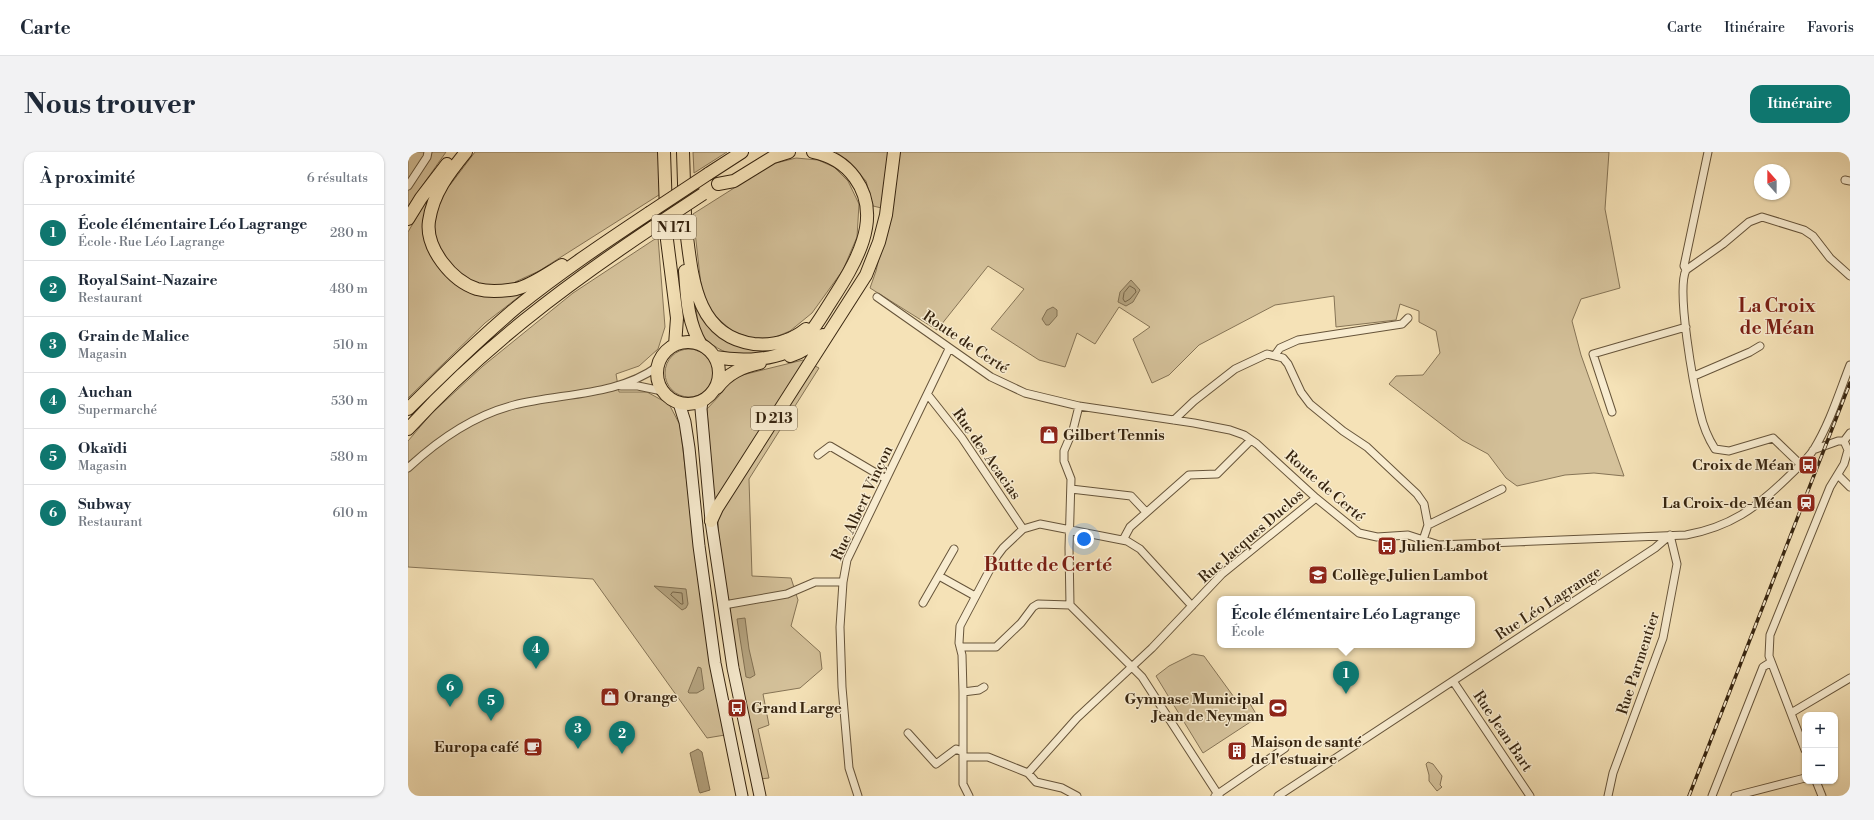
<!DOCTYPE html>
<html lang="fr">
<meta charset="utf-8">
<style>
body{margin:0;font-family:"Libre Bodoni",serif;background:#f2f2f3;color:#1f2937}
.controls{position:absolute;right:12px;bottom:12px;display:grid;overflow:hidden;border-radius:8px;box-shadow:0 1px 3px #0004}
.controls button{width:36px;height:36px;display:grid;place-items:center;padding:0;border:0;border-bottom:1px solid #e0e1e3;background:#fff;color:#1f2937;font:20px sans-serif}
.compass{position:absolute;left:1346px;top:12px;width:36px;height:36px;border-radius:50%;background:#fff;box-shadow:0 1px 3px #0004;rotate:339deg}
.you{position:absolute;left:676px;top:387px;width:14px;height:14px;margin:-10px;border:3px solid #fff;border-radius:50%;background:#1a73e8;box-shadow:0 0 0 6px #1a73e833}
.badge{display:grid;place-items:center;width:26px;height:26px;border-radius:50%;background:#0f766e;color:#fff;font-size:13px;font-weight:700}
.pin{position:absolute;translate:-50% -33px;filter:drop-shadow(0 1px 2px #0008)}
.pin::after{content:'';position:absolute;top:21px;width:14px;height:12px;background:inherit;clip-path:polygon(0 0,100% 0,50% 100%)}
.popup{position:absolute;left:809px;top:444px;width:258px;height:52px;box-sizing:border-box;display:grid;place-content:center;border-radius:8px;background:#fff;filter:drop-shadow(0 1px 3px #0005);font-size:13px;white-space:nowrap;color:#747a83}
.popup b{font-size:15px;color:#1f2937}
.popup::after{content:'';position:absolute;left:50%;top:100%;margin-left:-8px;border:8px solid transparent;border-top-color:#fff}
.list{margin:0;padding:0;list-style:none}
h2{display:flex;justify-content:space-between;align-items:center;height:52px;margin:0;padding:0 16px;font-size:17px}
h2 small{font-size:13px;font-weight:400;color:#747a83}
.list li{display:grid;grid-template-columns:26px 1fr auto;gap:12px;align-items:center;box-sizing:border-box;height:56px;padding:0 16px;border-top:1px solid #e0e1e3}
.list b{display:block;font-size:15px;white-space:nowrap}
.list p{margin:0;font-size:13px;white-space:nowrap;color:#747a83}
.list em{font-size:13px;font-style:normal;color:#747a83}
.map{position:relative;flex:none;width:1442px;height:644px;overflow:hidden;border-radius:12px}
header{display:flex;align-items:center;gap:24px;box-sizing:border-box;height:56px;padding:0 20px;background:#fff;border-bottom:1px solid #e0e1e3}
header strong{font-size:19px}
nav{display:flex;gap:22px;margin-inline-start:auto;font-size:14px}
.intro{display:flex;align-items:center;justify-content:space-between;box-sizing:border-box;height:96px;padding:0 24px}
h1{margin:0;font-size:28px}
.button{padding:10px 18px;border-radius:12px;background:#0f766e;color:#fff;font-size:14px;font-weight:700}
main{display:flex;gap:24px;padding:0 24px}
aside{flex:1;background:#fff;border-radius:12px;box-shadow:0 1px 3px #0004}
.map>svg:first-child{display:block}
.green{fill:#d5c29b;stroke:#867456}
.water{fill:#b4a27e;stroke:#827052}
.lines{fill:none;stroke-linecap:round;stroke-linejoin:round}
.shore{stroke:#766447;stroke-width:1}
.minor-casing{stroke:#66543a;stroke-width:9}
.secondary-casing{stroke:#372510;stroke-width:13}
.trunk-casing{stroke:#372510;stroke-width:14}
.minor{stroke:#f8ecd0;stroke-width:7}
.secondary{stroke:#f8ecd0;stroke-width:11}
.trunk{stroke:#f5e2b7;stroke-width:12}
.rail-casing{stroke:#372510;stroke-width:3.5}
.rail{stroke:#f8ecd0;stroke-width:2;stroke-dasharray:6;stroke-linecap:butt}
.trunk-bridge-casing{stroke:#372510;stroke-width:14;stroke-linecap:butt}
.trunk-bridge{stroke:#f5e2b7;stroke-width:12}
.labels{text-anchor:middle;stroke-width:3;stroke-linejoin:round;paint-order:stroke}
.shield{fill:#f8ecd0;stroke:#71614a;stroke-width:1}
.shield-label{font-size:14px;font-weight:bold;fill:#372510}
.street-label{font-size:15px;fill:#372510;stroke:#f8ecd0}
.poi-label{font-size:15px;font-weight:bold;fill:#372510;stroke:#f8ecd0;text-anchor:start}
.district-label{font-size:19px;font-weight:bold;fill:#7a1f14;stroke:#f8ecd0}
</style>
<header>
<strong>Carte</strong>
<nav><a>Carte</a><a>Itinéraire</a><a>Favoris</a></nav>
</header>
<div class="intro"><h1>Nous trouver</h1><a class="button">Itinéraire</a></div>
<main>
<aside>
<h2>À proximité<small>6 résultats</small></h2>
<ul class="list">
<li><span class="badge">1</span><div><b>École élémentaire Léo Lagrange</b><p>École · Rue Léo Lagrange</p></div><em>280 m</em></li>
<li><span class="badge">2</span><div><b>Royal Saint-Nazaire</b><p>Restaurant</p></div><em>480 m</em></li>
<li><span class="badge">3</span><div><b>Grain de Malice</b><p>Magasin</p></div><em>510 m</em></li>
<li><span class="badge">4</span><div><b>Auchan</b><p>Supermarché</p></div><em>530 m</em></li>
<li><span class="badge">5</span><div><b>Okaïdi</b><p>Magasin</p></div><em>580 m</em></li>
<li><span class="badge">6</span><div><b>Subway</b><p>Restaurant</p></div><em>610 m</em></li>
</ul>
</aside>
<div class="map">
<svg width="1442" height="644" viewBox="0 0 1442 644">
<rect width="100%" height="100%" fill="#f5e2b7"/>
<filter id="stains"><feTurbulence type="fractalNoise" baseFrequency=".005" numOctaves="4"/><feColorMatrix values="0 0 0 0 .2 0 0 0 0 .09 0 0 0 0 .02 0 0 0 .5 -.17"/></filter>
<radialGradient id="worn" r=".72"><stop offset=".6" stop-color="#630" stop-opacity="0"/><stop offset="1" stop-color="#630" stop-opacity=".3"/></radialGradient>
<path class="green" d="M0,0H38L0,54Z
M67,0H251L254,41L131,119L107,130L113,143L77,171L0,246V80L21,44L42,33Z
M285,0H319L286,21Z
M428,0H1201L1197,57L1212,136L1173,147L1164,169L1173,203L1216,324L1186,321L1157,323L1109,334L1098,326L1080,302L1054,288L981,232L988,224L1015,223L1032,201L1028,179L1011,170V159L992,152L988,168L928,175L926,144L867,153L791,193L761,223L744,231L725,187L742,175L711,155L687,192L669,181L657,215L631,208L583,177L616,137L580,114L529,178L462,136L468,119L482,58L465,54L458,29L443,12Z
M388,6L410,8L426,15L440,29L451,52L449,85L435,118L404,161L382,179L365,186H343L324,179L304,161L294,142L285,62L364,12Z
M250,85L257,175L250,197L231,214L208,222L211,240H239L261,252L272,273L280,340L317,583L299,586L185,427L0,415V289L23,262L75,214L165,141Z
M288,156L300,173L345,197L371,198C335,203 318,210 291,180Z
M257 221a24 24 0 1 1 48 0a24 24 0 1 1-48 0Z
M395,208L411,216L341,327L344,424L383,426L390,448L383,474L412,500L414,517L392,536L355,542L361,573L350,577L361,626L352,627L329,524L311,393L310,366L305,347L299,257L311,244L322,226Z
M785,502L796,504L831,552L839,547L850,565L795,601L748,524L761,514Z
M1020,610L1025,612L1034,624L1032,633L1034,635L1029,639L1021,629V623L1018,612Z"/>
<path class="water" d="M723,128L732,138L725,150L718,154L710,150L712,140Z
M645,155L649,158V164L641,173H638L634,167L639,158Z
M246,434L278,437L280,452L278,456L274,458Z
M337,466L341,497L347,523L342,526L338,525L329,467Z
M290,515L293,516L296,537L289,541H281L280,540Z
M290,597L294,600L302,638L292,641L291,639L282,601Z"/>
<g class="lines">
<path class="shore" d="M722,134L727,137L728,140L722,147L717,150L715,147L716,141Z
M265,440L274,441L275,452H273L263,443Z"/>
<defs>
<path id="minor" d="M1300,0L1276,114L1278,118C1268,139 1286,235 1292,260C1295,274 1300,286 1307,297L1321,299L1365,286L1392,312
M1437,28L1442,29
M0,34L19,5L20,0
M1278,118L1315,92L1341,70L1354,65L1396,78L1405,84L1422,106L1442,124
M469,145L583,225L617,241L671,254L786,271L822,278L836,283L849,292L908,346L951,381L969,385L1000,383L1031,393L1278,383C1322,375 1348,356 1379,326C1388,317 1400,307 1406,297C1422,271 1431,241 1442,213
M867,203L872,196L890,188L994,172L1000,166
M1286,224L1342,200L1352,194
M213,234H230L254,239
M520,243L554,286L615,377
M671,254L665,278L656,299V309L663,327L661,396L662,453L734,525L811,644
M1204,260L1185,202L1278,175
M766,268L786,249L827,217L859,202L875,206L880,212L893,240L902,252L935,279L959,295L1009,342L1016,352L1020,373L1015,388
M1436,289L1442,281
M1405,298L1430,289H1436
M410,303L422,294L478,327
M0,316C30,288 67,263 106,253C153,241 209,244 249,215
M1430,323L1442,335
M663,337L723,344L738,360
M1020,373L1094,337
M715,388L722,375L781,323L809,322L843,288
M531,424L567,444
M515,451L546,397
M316,453L379,442L407,430H435
M552,495H588L613,471L625,455L630,452L662,453
M1045,529L1122,644
M555,540L554,503L551,491L552,474L589,404L595,396L615,377L632,372L719,389L732,397L784,454
M1383,561L1442,526
M500,581L528,612L548,597L555,600
M1397,598L1361,504L1362,483L1422,335L1436,312L1440,298L1436,289
M555,605H580L620,621L669,566L744,496L814,422L908,346
M620,621L628,630L654,636L669,644
M1408,629L1414,644
M450,644L441,616L434,535L432,475L435,430L439,408L541,197
M561,644L555,632V540L571,538L576,535
M807,644L877,596
M870,644L1247,396L1262,383
M1200,644L1205,621L1255,486L1269,412L1262,383
M1304,644L1355,515L1363,510
M1327,644L1397,626"/>
<path id="secondary" d="M294,249L293,257L303,369L325,516L352,644
M271,251L277,270L281,296L291,394L307,511L334,644"/>
<path id="trunk" d="M58,0C41,21 25,41 21,69C17,96 44,129 69,137C80,140 96,139 108,137C124,133 140,121 154,113
M256,0L259,88L269,166L267,193
M275,0L277,62
M300,22L334,0
M310,32L326,29L365,5L381,0
M0,67L13,46L39,12
M277,70C284,118 284,184 346,192C365,194 383,189 398,177
M277,119C279,146 279,168 293,193
M249 221a31 31 0 1 1 62 0a31 31 0 1 1-62 0Z
M382,204C395,200 405,193 415,183
M307,205C329,209 358,209 379,200C399,191 411,168 422,151C445,115 477,67 447,26C436,11 423,4 405,0
M309,236C320,221 334,215 352,211
M0,257C35,222 71,187 109,155C151,121 196,91 241,61
M0,277C73,197 155,135 245,75
M303,369L309,356L458,123L471,90L478,63L486,0"/>
</defs>
<use href="#minor" class="minor-casing"/>
<use href="#secondary" class="secondary-casing"/>
<use href="#trunk" class="trunk-casing"/>
<use href="#minor" class="minor"/>
<use href="#secondary" class="secondary"/>
<use href="#trunk" class="trunk"/>
<defs>
<path id="rail" d="M1281,644L1442,231"/>
</defs>
<use href="#rail" class="rail-casing"/>
<use href="#rail" class="rail"/>
<defs>
<path id="trunk-bridge" d="M241,61L300,22
M245,75L295,42"/>
</defs>
<use href="#trunk-bridge" class="trunk-bridge-casing"/>
<use href="#trunk-bridge" class="trunk-bridge"/>
</g>
<defs>
<symbol id="shop-square" viewBox="-11 -11 22 22"><rect x="-9" y="-9" width="18" height="18" rx="4" fill="#8f2418" stroke="#f8ecd0"/><path d="M-5-2.5h2.3a2.7 3.5 0 0 1 5.4 0H5L5.5 6h-11ZM-1.5-2.5h3a1.5 2.3 0 0 0-3 0Z" fill="#fff"/></symbol>
<symbol id="bus-square" viewBox="-11 -11 22 22"><rect x="-9" y="-9" width="18" height="18" rx="4" fill="#8f2418" stroke="#f8ecd0"/><path d="M-5-6H5V4H4V6H2V4H-2V6H-4V4H-5ZM-3.5-4V0h7V-4ZM-3.5 1.2v1.5H-2V1.2ZM2 1.2v1.5H3.5V1.2Z" fill="#fff"/></symbol>
<symbol id="station-square" viewBox="-11 -11 22 22"><rect x="-9" y="-9" width="18" height="18" rx="4" fill="#8f2418" stroke="#f8ecd0"/><path d="M-3-6H3Q5-6 5-4V2Q5 4 3 4L4.5 6H3L1.5 4h-3L-3 6H-4.5L-3 4Q-5 4-5 2V-4Q-5-6-3-6ZM-3.5-4v3h7v-3ZM-3.5 1v1.5H-2V1ZM2 1v1.5H3.5V1Z" fill="#fff"/></symbol>
<symbol id="school-square" viewBox="-11 -11 22 22"><rect x="-9" y="-9" width="18" height="18" rx="4" fill="#8f2418" stroke="#f8ecd0"/><path d="M0-5L7-2L0 1L-7-2ZM-4 1L0 2.5L4 1V4Q0 6-4 4Z" fill="#fff"/></symbol>
<symbol id="stadium-square" viewBox="-11 -11 22 22"><rect x="-9" y="-9" width="18" height="18" rx="4" fill="#8f2418" stroke="#f8ecd0"/><path d="M0-5a6.5 5 0 1 0 0 10a6.5 5 0 1 0 0-10ZM-3.5-1.8h7v3.6h-7Z" fill="#fff"/></symbol>
<symbol id="cafe-square" viewBox="-11 -11 22 22"><rect x="-9" y="-9" width="18" height="18" rx="4" fill="#8f2418" stroke="#f8ecd0"/><path d="M-5.5-4.5H6V0H3Q3 3.5 0 3.5H-2.5Q-5.5 3.5-5.5 0ZM3-3.2v2h1.7v-2ZM-6 4.5H4V6H-6Z" fill="#fff"/></symbol>
<symbol id="building-square" viewBox="-11 -11 22 22"><rect x="-9" y="-9" width="18" height="18" rx="4" fill="#8f2418" stroke="#f8ecd0"/><path d="M-4-6H4V6H1V3H-1V6H-4ZM-2.5-4.3h1.7v1.8h-1.7ZM.8-4.3h1.7v1.8H.8ZM-2.5-1h1.7V.8h-1.7ZM.8-1h1.7V.8H.8Z" fill="#fff"/></symbol>
</defs>
<g fill-rule="evenodd">
<use href="#shop-square" x="630" y="272" width="22" height="22"/>
<use href="#bus-square" x="1389" y="302" width="22" height="22"/>
<use href="#station-square" x="1387" y="340" width="22" height="22"/>
<use href="#bus-square" x="968" y="383" width="22" height="22"/>
<use href="#school-square" x="899" y="412" width="22" height="22"/>
<use href="#shop-square" x="191" y="534" width="22" height="22"/>
<use href="#bus-square" x="318" y="545" width="22" height="22"/>
<use href="#stadium-square" x="859" y="545" width="22" height="22"/>
<use href="#cafe-square" x="114" y="584" width="22" height="22"/>
<use href="#building-square" x="818" y="588" width="22" height="22"/>
</g>
<g class="labels">
<g class="shield">
<rect x="244" y="63" width="44" height="24" rx="3"/>
<rect x="343" y="254" width="46" height="24" rx="3"/>
</g>
<g class="shield-label">
<text x="266" y="80">N 171</text>
<text x="366" y="271">D 213</text>
</g>
<g class="street-label">
<text transform="translate(558 190) rotate(34)" y="5">Route de Certé</text>
<text transform="translate(579 302) rotate(55)" y="5">Rue des Acacias</text>
<text transform="translate(917 334) rotate(41)" y="5">Route de Certé</text>
<text transform="translate(454 351) rotate(-65)" y="5">Rue Albert Vinçon</text>
<text transform="translate(843 384) rotate(-41)" y="5">Rue Jacques Duclos</text>
<text transform="translate(1140 451) rotate(-33)" y="5">Rue Léo Lagrange</text>
<text transform="translate(1230 511) rotate(-72)" y="5">Rue Parmentier</text>
<text transform="translate(1095 579) rotate(56)" y="5">Rue Jean Bart</text>
</g>
<g class="poi-label">
<text x="655" y="288">Gilbert Tennis</text>
<text x="1386" y="318" text-anchor="end">Croix de Méan</text>
<text x="1384" y="356" text-anchor="end">La Croix-de-Méan</text>
<text x="993" y="399">Julien Lambot</text>
<text x="924" y="428">Collège Julien Lambot</text>
<text x="216" y="550">Orange</text>
<text x="856" y="552" text-anchor="end">Gymnase Municipal<tspan x="856" dy="17">Jean de Neyman</tspan></text>
<text x="343" y="561">Grand Large</text>
<text x="843" y="595">Maison de santé<tspan x="843" dy="17">de l'estuaire</tspan></text>
<text x="111" y="600" text-anchor="end">Europa café</text>
</g>
<g class="district-label">
<text x="1369" y="160">La Croix<tspan x="1369" dy="22">de Méan</tspan></text>
<text x="640" y="419">Butte de Certé</text>
</g>
</g>
<rect width="100%" height="100%" filter="url(#stains)"/>
<rect width="100%" height="100%" fill="url(#worn)"/>
</svg>
<div class="controls">
<button>+</button>
<button>−</button>
</div>
<svg class="compass" viewBox="-18 -18 36 36"><path d="M0-13l5 13h-10z" fill="#e53935"/><path d="M0 13l5-13h-10z" fill="#747a83"/></svg>
<div class="you"></div>
<div class="pin badge" style="left:938px;top:542px">1</div>
<div class="popup"><b>École élémentaire Léo Lagrange</b>École</div>
<div class="pin badge" style="left:214px;top:602px">2</div>
<div class="pin badge" style="left:170px;top:597px">3</div>
<div class="pin badge" style="left:128px;top:517px">4</div>
<div class="pin badge" style="left:83px;top:569px">5</div>
<div class="pin badge" style="left:42px;top:555px">6</div>
</div>
</main>
